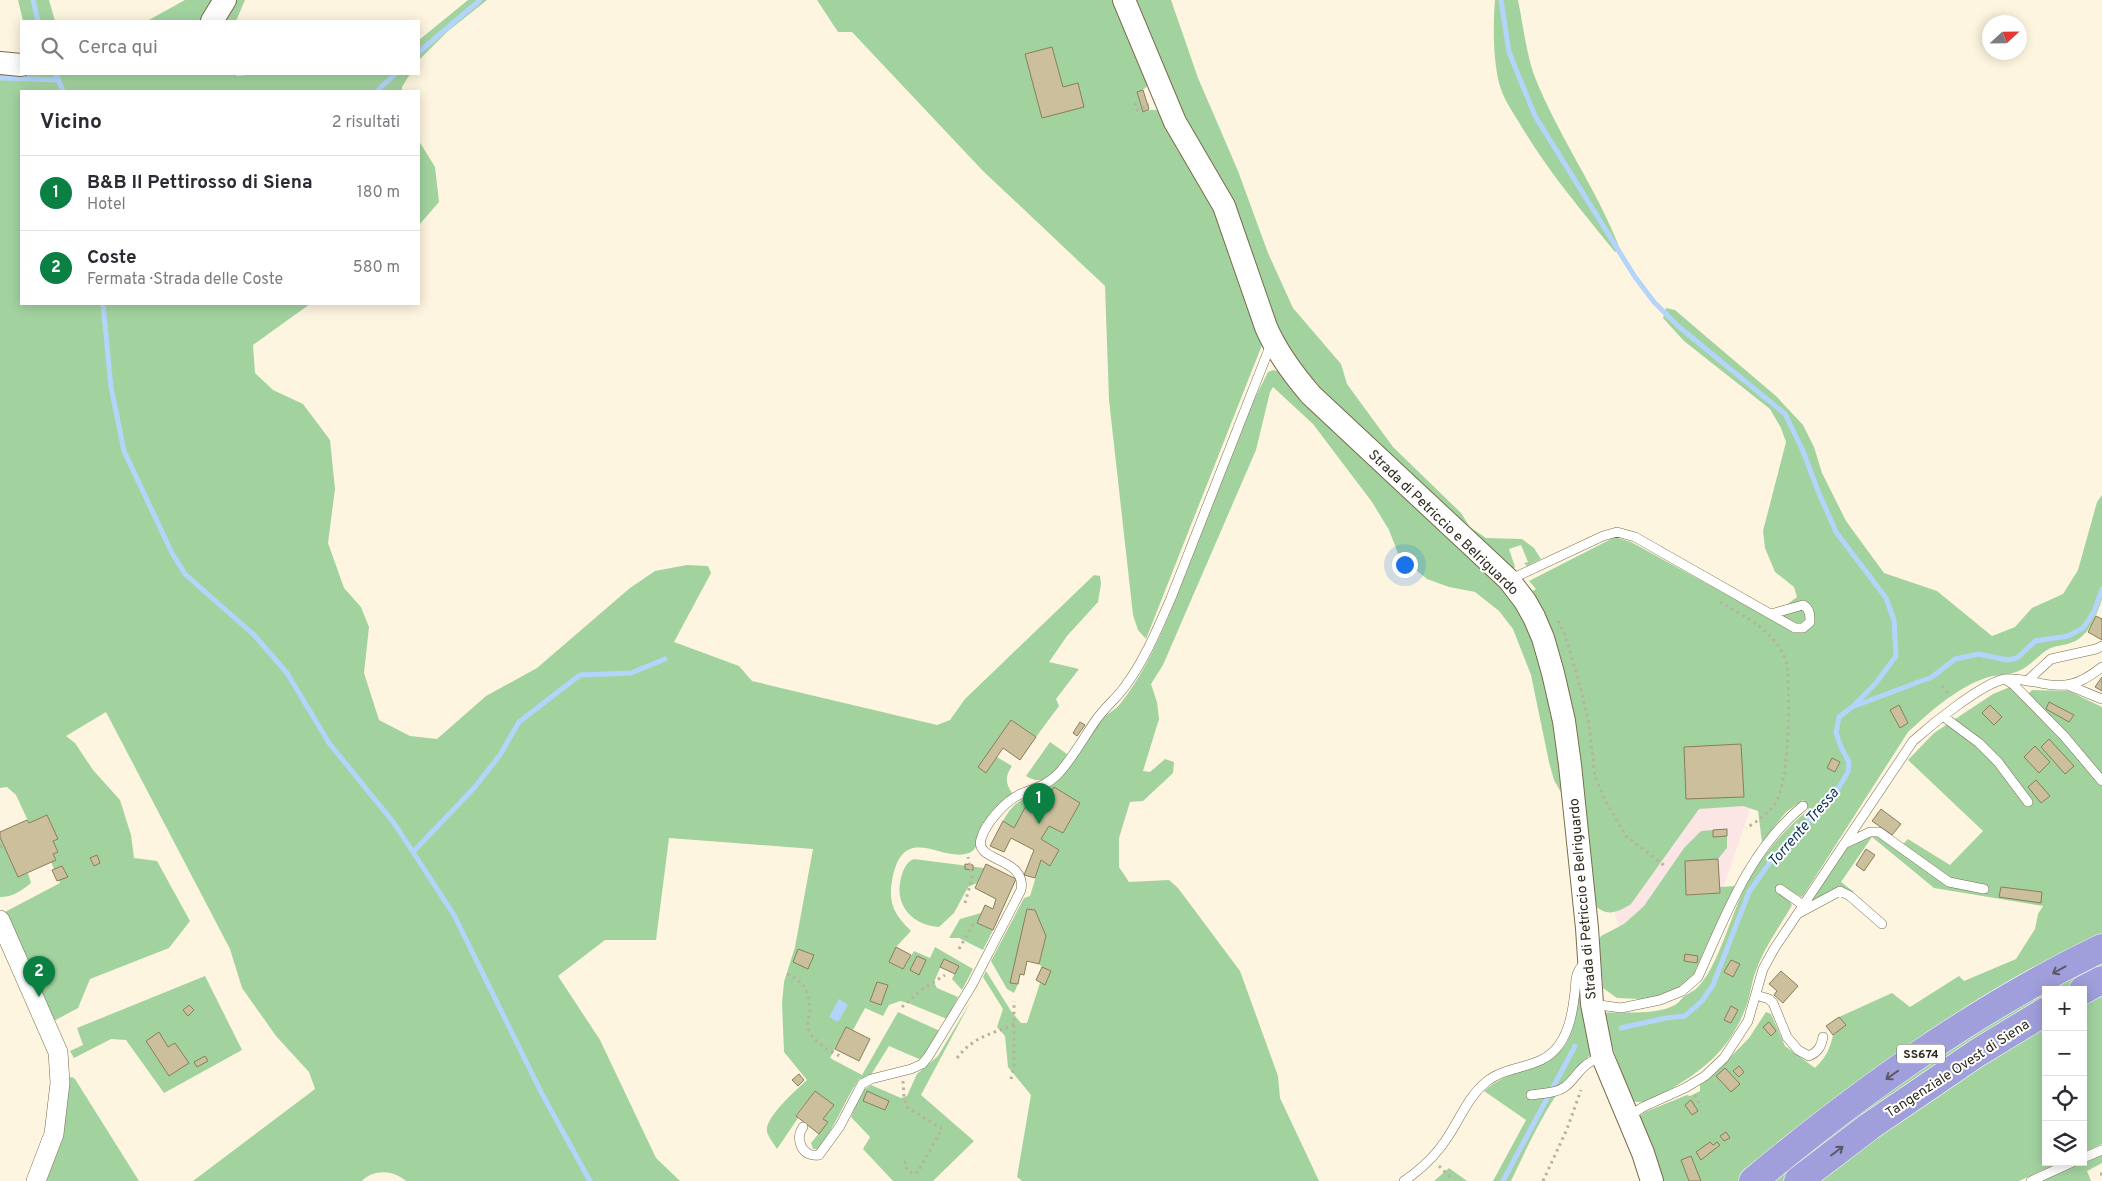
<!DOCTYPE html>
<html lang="it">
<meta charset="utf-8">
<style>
body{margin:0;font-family:Overpass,sans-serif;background:#f2f2f3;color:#2b2b33}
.controls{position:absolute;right:15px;bottom:15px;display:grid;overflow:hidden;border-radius:0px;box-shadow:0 2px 12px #0003}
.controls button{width:45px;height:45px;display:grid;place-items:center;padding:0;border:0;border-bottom:1px solid #e1e1e2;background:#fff;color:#2b2b33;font:25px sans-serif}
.compass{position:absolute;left:1982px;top:15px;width:45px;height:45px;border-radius:50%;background:#fff;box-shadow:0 2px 12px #0003;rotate:68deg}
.you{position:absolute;left:1404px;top:564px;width:18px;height:18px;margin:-12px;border:4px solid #fff;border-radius:50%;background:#1a73e8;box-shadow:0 0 0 8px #1a73e833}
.badge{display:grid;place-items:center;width:32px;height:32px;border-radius:50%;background:#0b8043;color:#fff;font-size:16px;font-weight:700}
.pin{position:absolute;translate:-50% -41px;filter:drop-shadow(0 1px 2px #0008)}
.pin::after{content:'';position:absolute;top:26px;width:18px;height:15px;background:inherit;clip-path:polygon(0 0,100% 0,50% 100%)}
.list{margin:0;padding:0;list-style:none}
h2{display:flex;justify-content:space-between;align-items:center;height:65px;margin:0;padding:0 20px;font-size:21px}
h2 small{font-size:16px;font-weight:400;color:#7c7c81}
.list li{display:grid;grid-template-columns:32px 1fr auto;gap:15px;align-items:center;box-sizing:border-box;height:75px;padding:0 20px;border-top:1px solid #e1e1e2}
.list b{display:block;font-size:19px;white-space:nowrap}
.list p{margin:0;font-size:16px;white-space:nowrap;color:#7c7c81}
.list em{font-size:16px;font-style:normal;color:#7c7c81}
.icon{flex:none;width:28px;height:28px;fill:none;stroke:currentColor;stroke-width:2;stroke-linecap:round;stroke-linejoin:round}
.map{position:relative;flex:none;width:2102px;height:1181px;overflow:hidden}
.search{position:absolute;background:#fff;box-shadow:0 2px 12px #0003;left:20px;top:20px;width:400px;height:55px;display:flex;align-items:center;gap:12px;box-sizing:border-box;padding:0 18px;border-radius:0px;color:#7c7c81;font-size:19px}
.panel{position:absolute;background:#fff;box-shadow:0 2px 12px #0003;left:20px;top:90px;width:400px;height:215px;border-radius:0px}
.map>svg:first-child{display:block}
.industrial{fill:#fbe5e5}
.green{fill:#a2d39f}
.water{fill:#b4d4fb}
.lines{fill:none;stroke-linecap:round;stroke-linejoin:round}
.stream{stroke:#b4d4fb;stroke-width:5}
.building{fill:#ccbf9c;stroke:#897d5c}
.service-casing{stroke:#786d4c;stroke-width:10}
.minor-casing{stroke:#786d4c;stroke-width:20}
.tertiary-casing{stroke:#786d4c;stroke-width:24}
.trunk-casing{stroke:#fff;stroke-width:29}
.path{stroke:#b8b19e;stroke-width:3;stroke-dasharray:2.5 4;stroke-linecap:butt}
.service{stroke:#fff;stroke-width:9}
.minor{stroke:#fff;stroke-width:19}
.tertiary{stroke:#fff;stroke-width:22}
.trunk{stroke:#a09fdc;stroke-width:28}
.oneway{stroke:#5c5868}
.labels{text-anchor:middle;stroke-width:4;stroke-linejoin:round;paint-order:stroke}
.shield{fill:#fff;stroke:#6d695f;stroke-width:1}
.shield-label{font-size:12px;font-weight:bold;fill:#2e291b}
.street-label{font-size:14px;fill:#2e291b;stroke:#fff}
.water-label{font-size:15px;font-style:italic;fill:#0d3159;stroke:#fff}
</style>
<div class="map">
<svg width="2102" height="1181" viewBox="0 0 2102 1181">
<rect width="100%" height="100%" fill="#fdf5df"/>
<path class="industrial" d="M1671,741L1751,806L1697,965L1624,947L1612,901Z"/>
<path class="green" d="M18,0H49L55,21H23Z
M185,0H216L202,21H147Z
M236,0H245L236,21H222Z
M468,0H487L447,32L419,60V40Z
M817,0H1114L1149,85L1140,92L1147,110H1157L1216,214L1237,278L1262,345L1146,639L1138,630L1133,615L1109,400L1105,286L983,171L852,32H838Z
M1134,0H1171L1198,78L1238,171L1268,253L1293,308L1341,364L1347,384L1393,447L1461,513L1470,527L1486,538L1522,539L1534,548L1541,559L1527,566L1524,563L1528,562L1521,545L1509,549L1515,567L1511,571L1316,387L1276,330L1222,186L1170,87Z
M1495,0H1518C1523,24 1526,52 1534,75C1558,136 1597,189 1620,249L1615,252C1582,211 1547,170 1520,124C1512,111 1503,98 1499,83C1493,57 1493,27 1495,0Z
M0,74C79,76 157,74 236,74L237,76L256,74H410L402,87V91H21V304H310L253,345L255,373L273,390L303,404L330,440L335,489L328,543L344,588L361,607L369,627L364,673L379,720L410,736L437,739L486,696L537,668L630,588L655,571L687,565L708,566L711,573L674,642L739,666L752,681L937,725L950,720L965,699L1094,575L1100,576L1101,584L1098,602L1067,636L1049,662L1079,669L1056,699L1059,706L1036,737L1011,720L979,767L986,772L997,757L1012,766C1005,777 1005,782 1012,793C996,809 991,816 981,836C979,842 976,849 971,852C944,866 903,818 892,881C888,904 895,915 911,931L896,947L889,962L903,969L914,951L930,958L935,947L973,969L962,990L952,979L958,966L944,959L934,982L937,988L958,997L947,1019L908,1003L900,1001L889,1005L883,1016L865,1008L853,1030L846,1027L830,1058L862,1075L898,1012L940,1031L927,1054L919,1059L889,1046L869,1078L859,1079C843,1103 836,1126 818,1149H813L811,1143L828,1122L823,1119L833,1106L815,1091L796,1115L798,1118L777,1149C774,1144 769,1138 767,1132C764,1118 797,1089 807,1080L784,1052L782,1003L784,982L795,947L813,849L669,838L656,940H605L558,976L600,1040L656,1158L680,1181H406C393,1170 374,1169 362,1181H193L315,1089L309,1072L276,1036L242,988L230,949L106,712L66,736L75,743L93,770L120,800L131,835L134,858L157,861L190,921L169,948L90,979L78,1008L50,1023L3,913L60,883L51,862L56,860L53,854L58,852L53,841L57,839L47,815L29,823L16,795L7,787L0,788Z
M419,141L435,167L439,202L419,225Z
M1666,308L1675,310L1703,334L1776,396L1803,425L1814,447L1822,473L1846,521L1884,573L1937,591L1992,636L2015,627L2032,608L2063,594L2078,570L2097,502L2102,495V599C2097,614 2089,636 2073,642C2065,646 2054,645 2047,650C2036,657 2029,668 2016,672C2006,676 1994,674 1983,679C1955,689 1930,712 1908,732L1803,896L1801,897L1794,893L1790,902L1792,905C1781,925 1765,946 1757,968C1752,979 1751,992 1747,1004C1732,1047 1705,1070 1667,1091C1655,1097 1645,1105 1632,1101L1600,1013C1622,1011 1655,1016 1675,1005C1678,1003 1681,1000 1683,997C1687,994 1692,992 1696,989C1718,969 1732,911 1747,883C1763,854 1783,831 1808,810L1803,800L1786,812L1762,842L1758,811L1743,806L1699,809L1631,904C1618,912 1606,918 1594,904L1526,583L1533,591L1536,589L1529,581L1615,537L1631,542L1769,618L1797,597L1794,587L1775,572L1765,548L1763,531L1786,442L1781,428L1770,409L1684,341L1663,318Z
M1273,370L1277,371L1303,401L1503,588L1527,620L1557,723L1563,796L1554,780L1549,762L1531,675L1513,629L1499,611L1475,592L1449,587L1427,579L1399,556L1389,530L1372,502L1313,424L1273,387L1270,392L1256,450L1163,665L1151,684L1157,702L1159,719L1143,771L1150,772L1165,759L1174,762L1173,773L1143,801L1130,802L1119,838V867L1129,882L1169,880L1178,888L1240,971L1278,1076L1280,1098L1319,1181H1022L1017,1177L1031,1095L1008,1067L1005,1036L997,1027L1003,1009L983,977L986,971L1011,1011L1021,1023H1027L1040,983L1045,984L1051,971L1042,967L1039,964L1046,936L1035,910L1027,909L1011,983L1018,984L1014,993L1007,989L991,961L1024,898L1030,896L1041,860L1050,866L1059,850L1041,839L1049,826L1063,833L1080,803L1054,787L1039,813L1026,806L1014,828L1003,821C1007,814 1012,806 1020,801C1032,793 1046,792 1057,781C1076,764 1085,738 1102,719C1107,714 1115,710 1120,704C1141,678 1157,644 1170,613L1254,400L1268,372Z
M2010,687L2022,700L2032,690L2069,691L2102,707V935L1740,1181H1660L1639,1117L1645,1112L1687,1095L1690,1096L1700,1091V1085L1709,1079L1749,1038L1766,1012L1771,1014L1785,1046L1815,1068C1826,1057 1830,1049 1833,1035L1845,1025L1839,1017L1892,993L1910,1007L1959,976L1964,981L2016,959L2035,929L2038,914L2043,906L1934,888L1872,837L1841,882L1854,892L1852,893L1839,887C1830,890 1820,901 1811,900L1847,848L1871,837L1863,830L1876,827L1903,844L1908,839L1950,865L1983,831L1908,760L1934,733L1993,694Z
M1050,742L1067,754C1057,770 1047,789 1026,776Z
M1713,830V836H1727V848L1718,859L1685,861L1687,895L1720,893V887L1735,886L1699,968L1695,974L1678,989L1654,997L1641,999L1617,998L1603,988L1599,940L1601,936L1624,924L1644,906L1684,848L1701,831Z
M0,837L18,877L28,873L31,883C21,891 13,897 0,897Z
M914,859L984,868L977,883L968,887L954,913L939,927C912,925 894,905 901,878C903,870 906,862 914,859Z
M981,913L977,923L993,930L983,950L959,938H949L960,919Z
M2102,960V972L2067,990H2046V1002L1871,1114L1787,1181H1770C1801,1155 1832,1128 1865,1104C1940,1050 2020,1003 2102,960Z
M205,976L242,1050L164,1093L126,1040L111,1039L74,1058L70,1051L83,1045L77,1028Z
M1578,979L1595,1051C1558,1079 1531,1139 1511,1181H1493L1526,1120L1484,1091C1499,1078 1513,1073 1532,1068C1577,1054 1576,1019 1578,979Z
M2102,996V1144L2083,1153V1006Z
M971,1001L921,1095L974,1141L933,1181H893L863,1149L870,1137L851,1117L862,1091L871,1085L901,1098L907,1096L917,1074L938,1056Z
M2046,1026V1162H2061L2019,1181H1813L1884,1128Z
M72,1077L75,1079L139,1181H42L67,1079Z
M2102,1155V1163L2087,1171L2091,1181H2042Z
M1449,1168L1467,1181H1434Z"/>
<path class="water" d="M839,999L848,1005L838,1022L829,1017Z"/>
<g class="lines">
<path class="stream" d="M33,0L38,21
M1501,0L1509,52L1535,116L1635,277L1654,302L1678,326L1785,414L1803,451L1818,491L1836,532L1886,598L1894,620L1896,656L1876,683L1852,707
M419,52L480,0
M56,74L63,91
M0,78L59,80
M377,91L395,74
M103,304L111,387L124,451L172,553L185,574L254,635L287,673L329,743L394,823L454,915L542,1094L590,1181
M413,852L474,788L500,755L519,722L580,675L631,673L665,659
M1621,1028L1666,1018L1685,1016L1702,1001L1713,985L1749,892L1773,858L1836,792L1848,772L1849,762L1841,747L1836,733L1839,717L1852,707L1932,677L1955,659L1979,654L2007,660L2017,658L2035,641L2068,636L2083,628L2094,612L2102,589
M1503,1181L1575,1046"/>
</g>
<path class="building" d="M1052,47L1063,87L1078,83L1084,107L1042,118L1025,54Z
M1143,90L1149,109L1143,112L1137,92Z
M2096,616L2102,619V640L2088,632Z
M2102,677V691L2095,687Z
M2049,702L2074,715L2069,722L2046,709Z
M1899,705L1908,723L1900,728L1890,710Z
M1990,705L2002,717L1994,725L1982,713Z
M1011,720L1036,737L1020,760L1003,748L986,773L978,767Z
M1080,722L1085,725L1077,736L1073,733Z
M2049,739L2074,766L2065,774L2041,747Z
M1741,744L1744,797L1686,799L1684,747Z
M2035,746L2050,762L2039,773L2024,757Z
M1832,758L1840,762L1835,772L1827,768Z
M2036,780L2050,796L2041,803L2028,787Z
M1054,787L1080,803L1063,833L1049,826L1041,839L1059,850L1050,866L1041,860L1035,878L1024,875L1034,850L1011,838L1004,852L990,846L1003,821L1014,828L1026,806L1039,813Z
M1881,809L1901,824L1892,835L1872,821Z
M47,815L58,839L53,841L58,852L53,854L56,860L18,877L0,837V832L27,820L29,823Z
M1727,829V836L1713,837V830Z
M1866,849L1875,855L1864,871L1856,865Z
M97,855L100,863L94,866L90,858Z
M1718,859L1720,893L1686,895L1685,861Z
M965,864L973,865V870L965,869Z
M986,864L1016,879L993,930L977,923L985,905L993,909L996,899L975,888Z
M62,866L68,877L57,881L52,870Z
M2001,887L2042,892L2041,903L1999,897Z
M1027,909L1035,910L1046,936L1039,964L1027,961L1024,975L1020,974L1018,984L1010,983Z
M896,947L911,955L903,969L889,962Z
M798,949L814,955L808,969L793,962Z
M1685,954L1698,956L1697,963L1684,961Z
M917,956L926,960L919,975L910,970Z
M944,959L959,966L955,974L940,967Z
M1731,960L1740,964L1733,977L1724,972Z
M1042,967L1051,971L1045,985L1036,980Z
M1781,971L1798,986L1783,1003L1774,995L1777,991L1769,984Z
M877,982L888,985L881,1005L870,1001Z
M189,1005L194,1010L188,1016L183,1010Z
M1731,1006L1738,1010L1731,1023L1724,1020Z
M1839,1017L1846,1025L1833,1035L1826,1026Z
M1769,1022L1776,1031L1771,1036L1763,1027Z
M846,1027L870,1039L859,1061L835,1049Z
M159,1032L168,1047L175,1043L189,1063L169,1076L146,1041Z
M205,1056L208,1061L197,1067L194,1062Z
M1739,1066L1744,1072L1739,1077L1733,1071Z
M1725,1068L1740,1084L1731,1092L1716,1076Z
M799,1074L804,1080L798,1086L792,1080Z
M815,1091L834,1105L823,1119L828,1122L819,1134L796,1116Z
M867,1091L889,1101L885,1110L863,1101Z
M1691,1100L1698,1111L1692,1115L1685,1105Z
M1726,1132L1730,1138L1724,1141L1720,1136Z
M1710,1142L1713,1145L1717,1142L1720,1145L1701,1160L1696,1152Z
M1691,1156L1701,1181H1689L1681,1160Z"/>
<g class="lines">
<defs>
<path id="service" d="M1509,580L1603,536L1617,532L1635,537L1795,628H1803L1810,622C1810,615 1810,609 1803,605L1771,614
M2005,679L2014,685L2064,736L2102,781
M2027,681L2051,659L2096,649L2102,646
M2070,686L2102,699
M1944,717L1979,743L1998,762L2028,802
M1844,844L1870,832H1879L1949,882L1984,889
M1780,889L1803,905
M1799,913L1840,891L1850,896L1882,924
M1756,995L1769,999L1773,1003L1787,1037L1798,1050L1809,1056C1818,1052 1821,1047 1823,1037
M1592,1004L1621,1008L1660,1000L1682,991L1698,977C1726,915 1749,850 1803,806
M1531,1095C1541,1093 1554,1094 1563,1088C1574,1082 1578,1068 1592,1061
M1628,1117L1643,1107L1685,1088L1705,1076L1724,1058L1748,1021L1763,969L1774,949L1913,741C1931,725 1982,683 2005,679C2014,678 2026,681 2035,682C2064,689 2078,686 2102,667
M803,1127C794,1140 803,1158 819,1155L840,1126L862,1084L871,1079L911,1069L922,1064L928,1057L972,985L1021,890C1027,857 974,862 981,839C986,822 1007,799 1023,793C1035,788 1047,785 1057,775C1071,761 1084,737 1096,720C1105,707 1117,698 1126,685C1145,659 1158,628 1171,598L1271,344
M2083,1158L2102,1150
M1404,1181C1423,1168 1437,1155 1449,1135C1461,1117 1468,1097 1486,1082C1507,1064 1542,1070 1559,1045C1570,1030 1573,1009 1575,991C1576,986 1575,977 1578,972C1579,969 1582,966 1584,963
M2031,1181L2073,1162"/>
<path id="minor" d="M0,920L58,1052L60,1083L54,1134L36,1181"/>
<path id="tertiary" d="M1124,0L1175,122L1224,206L1266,327C1277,353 1293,374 1311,395L1509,580L1525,601L1534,617L1543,638L1553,673L1564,721L1570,765L1587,928L1592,1004L1602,1055L1643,1153L1652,1181
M212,21L225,0
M0,63L21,65"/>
<path id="trunk" d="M2083,990L2102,980
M1753,1181C1860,1092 1976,1008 2102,948
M1798,1181L1870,1126L1977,1053L2046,1011"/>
</defs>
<use href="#service" class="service-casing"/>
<use href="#minor" class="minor-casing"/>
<use href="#tertiary" class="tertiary-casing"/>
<use href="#trunk" class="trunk-casing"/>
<path class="path" d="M1135,103L1137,110L1149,105
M1720,602C1740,614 1763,625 1777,644C1781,649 1786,659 1787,665C1790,694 1790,781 1775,804C1768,814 1755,823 1746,828
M1558,621L1565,635L1581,689L1589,724L1595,777L1606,802L1626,836L1665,866
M1942,686L1950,696
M0,847L4,845
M965,903L972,878L968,857
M959,949L975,921
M787,974C805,982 809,991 810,1010C810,1015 807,1021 808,1026C810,1041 830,1051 842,1057
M902,1007L921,990L945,975
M957,1058C974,1036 992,1034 1015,1024
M1011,1079L1014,1066V1001
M903,1081L904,1097L907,1107L942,1129L918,1172L913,1174L905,1167V1159
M1695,1095L1701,1107
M1439,1166L1451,1178
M2100,1174H2102
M1543,1181L1567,1129L1581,1090"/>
<use href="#service" class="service"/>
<use href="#minor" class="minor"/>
<use href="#tertiary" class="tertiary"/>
<use href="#trunk" class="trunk"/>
</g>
<defs><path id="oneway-shaft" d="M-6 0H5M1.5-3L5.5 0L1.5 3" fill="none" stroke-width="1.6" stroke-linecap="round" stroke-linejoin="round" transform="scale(1.25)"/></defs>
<g class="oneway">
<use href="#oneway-shaft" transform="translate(2059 970) rotate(151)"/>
<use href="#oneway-shaft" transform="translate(1892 1075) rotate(145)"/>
<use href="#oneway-shaft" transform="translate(1837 1151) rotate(-37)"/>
</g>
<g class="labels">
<rect class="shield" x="1897" y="1044.5" width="48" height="19" rx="4"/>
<g class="shield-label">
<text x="1921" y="1058">SS674</text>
</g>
<g class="street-label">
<text transform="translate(1444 522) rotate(44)" y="5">Strada di Petriccio e Belriguardo</text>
<text transform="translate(1582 899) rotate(-95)" y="5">Strada di Petriccio e Belriguardo</text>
<text transform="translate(1957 1068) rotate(-33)" y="5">Tangenziale Ovest di Siena</text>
</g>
<g class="water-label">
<text transform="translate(1803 827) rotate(-49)" y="5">Torrente Tressa</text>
</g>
</g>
</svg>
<div class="controls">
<button>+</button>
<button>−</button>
<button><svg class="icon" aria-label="locate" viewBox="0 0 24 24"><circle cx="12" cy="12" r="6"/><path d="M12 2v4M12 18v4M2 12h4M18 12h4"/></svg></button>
<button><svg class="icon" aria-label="layers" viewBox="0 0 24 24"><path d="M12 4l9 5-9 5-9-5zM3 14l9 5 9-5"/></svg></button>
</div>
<svg class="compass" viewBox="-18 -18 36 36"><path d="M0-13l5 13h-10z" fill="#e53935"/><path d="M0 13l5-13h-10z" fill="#7c7c81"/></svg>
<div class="you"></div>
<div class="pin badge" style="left:1039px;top:824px">1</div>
<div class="pin badge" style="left:39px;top:997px">2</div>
<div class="search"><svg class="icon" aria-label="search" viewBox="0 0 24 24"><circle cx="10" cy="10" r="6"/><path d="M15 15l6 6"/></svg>Cerca qui</div>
<section class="panel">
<h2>Vicino<small>2 risultati</small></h2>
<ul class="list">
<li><span class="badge">1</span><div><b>B&amp;B Il Pettirosso di Siena</b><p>Hotel</p></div><em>180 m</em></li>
<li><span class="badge">2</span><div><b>Coste</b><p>Fermata · Strada delle Coste</p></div><em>580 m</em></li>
</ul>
</section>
</div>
